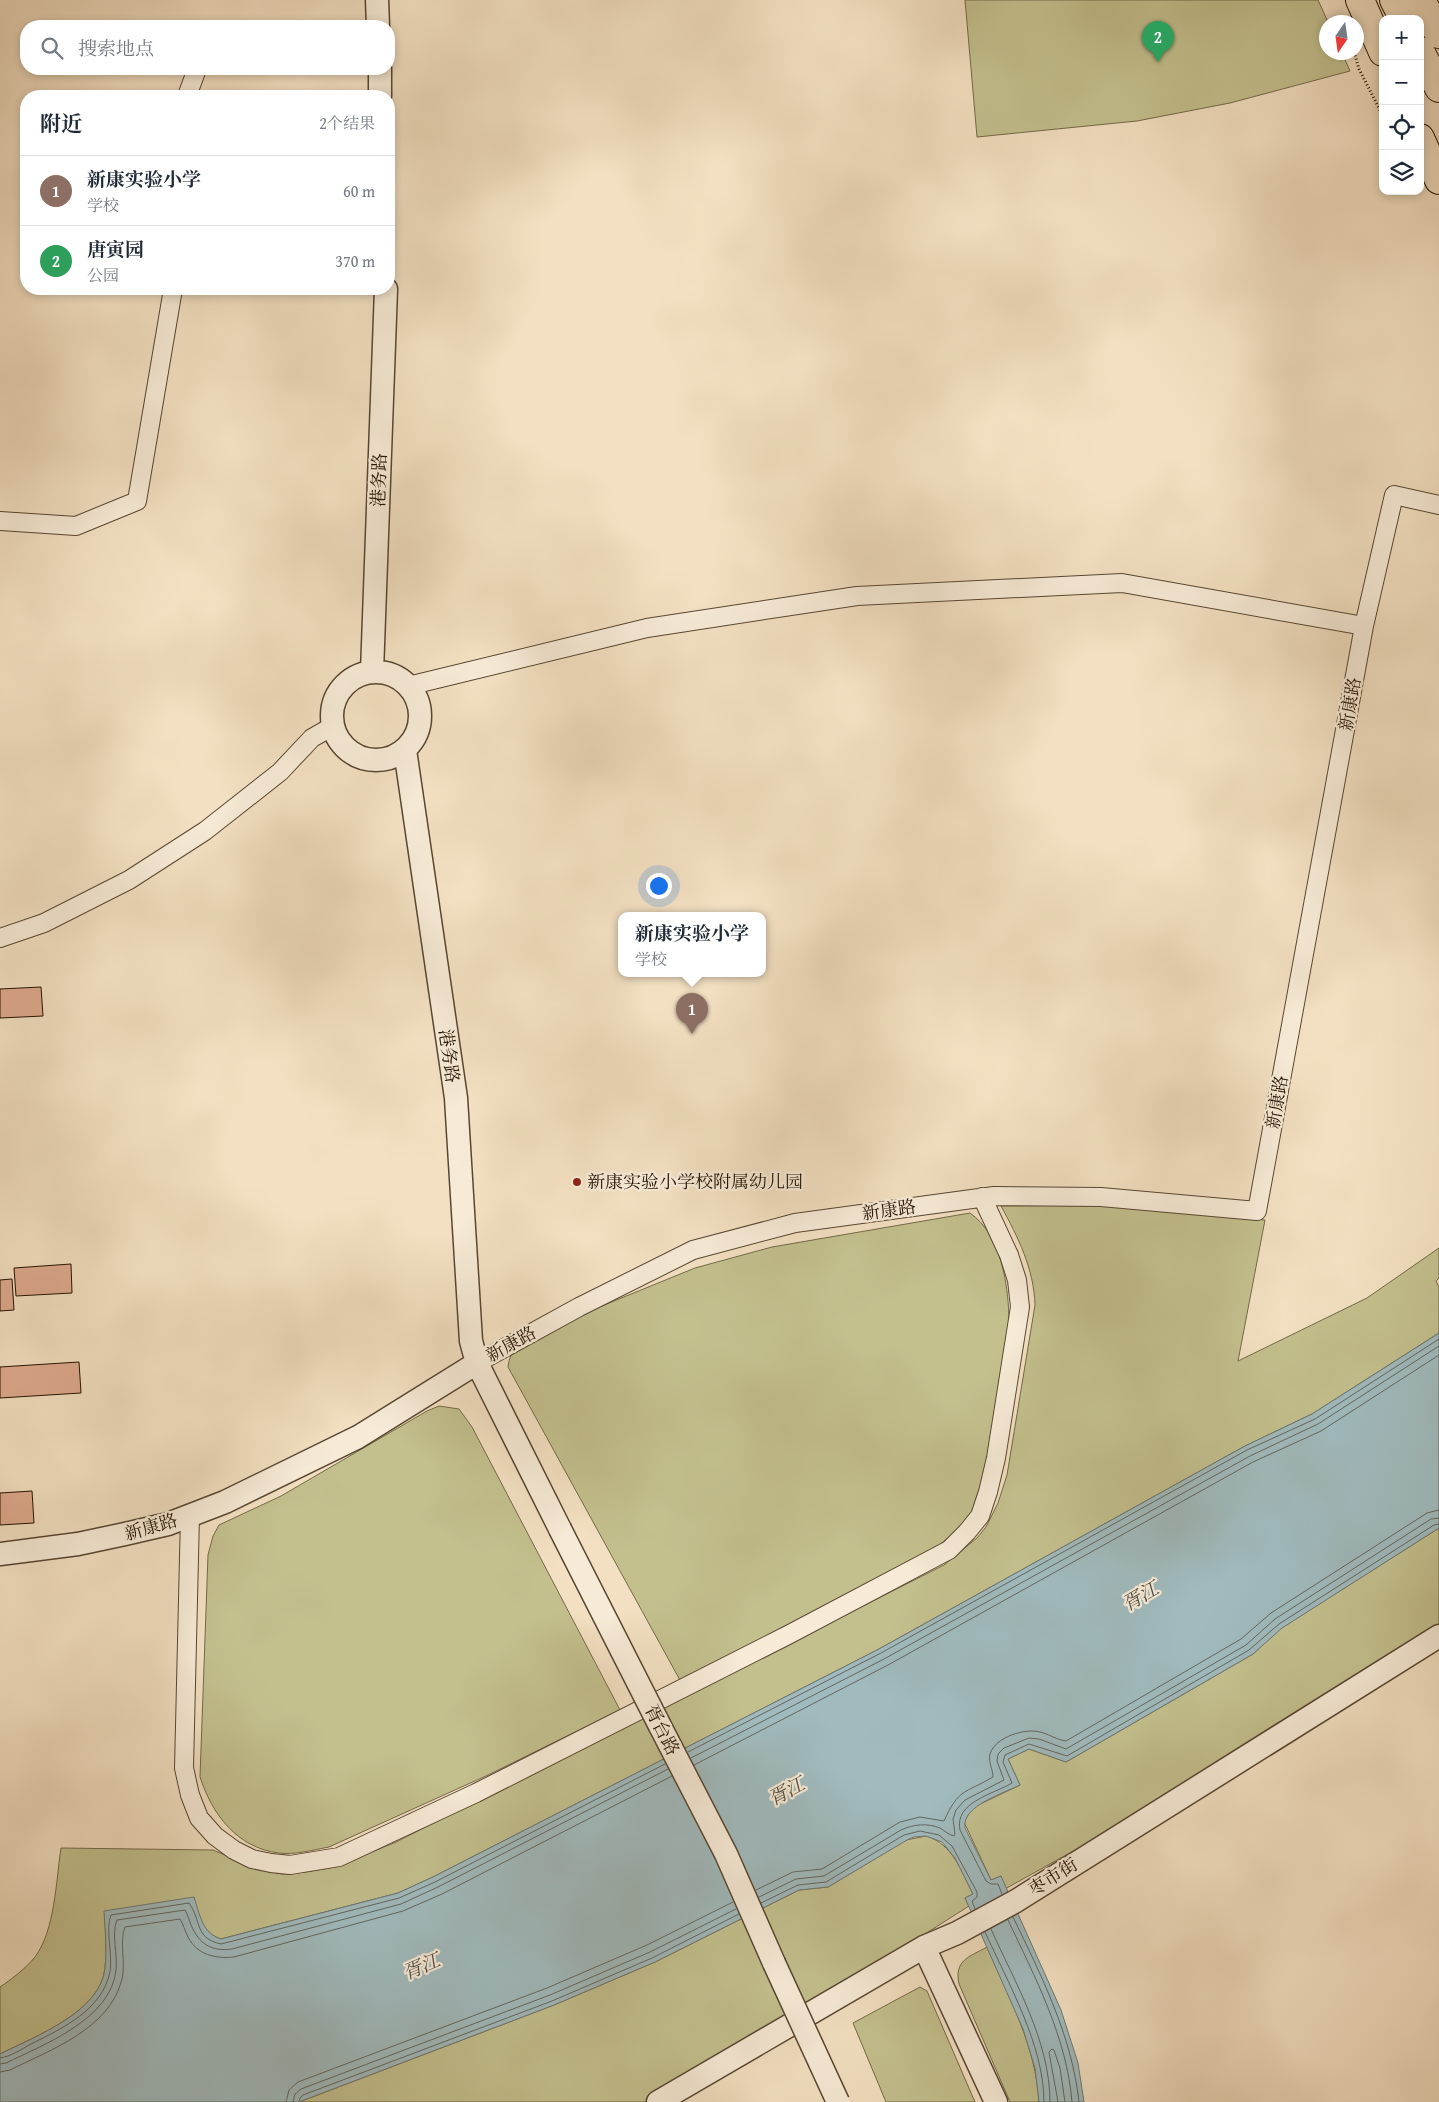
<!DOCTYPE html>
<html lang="zh">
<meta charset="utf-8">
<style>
body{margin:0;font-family:"Gentium Book Plus","Noto Serif SC",serif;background:#f6f6f7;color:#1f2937}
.controls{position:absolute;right:15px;top:15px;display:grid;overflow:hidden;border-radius:10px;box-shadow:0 2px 8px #0003}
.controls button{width:45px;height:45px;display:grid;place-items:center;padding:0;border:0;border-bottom:1px solid #e0e1e3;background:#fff;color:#1f2937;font:25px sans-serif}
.compass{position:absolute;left:1319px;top:15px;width:45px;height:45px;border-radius:50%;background:#fff;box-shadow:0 2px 8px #0003;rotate:193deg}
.you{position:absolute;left:658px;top:885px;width:18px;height:18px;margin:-12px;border:4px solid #fff;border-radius:50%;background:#1a73e8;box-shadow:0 0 0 8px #1a73e833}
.badge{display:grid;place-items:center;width:32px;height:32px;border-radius:50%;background:#d93025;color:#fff;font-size:16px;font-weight:700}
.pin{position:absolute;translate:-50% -41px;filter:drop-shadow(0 1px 2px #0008)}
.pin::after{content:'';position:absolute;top:26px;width:18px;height:15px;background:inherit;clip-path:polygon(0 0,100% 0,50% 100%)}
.popup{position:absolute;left:618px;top:912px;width:148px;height:65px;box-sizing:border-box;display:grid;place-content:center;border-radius:10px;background:#fff;filter:drop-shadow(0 1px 4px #0005);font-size:16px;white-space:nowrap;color:#747a83}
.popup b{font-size:19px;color:#1f2937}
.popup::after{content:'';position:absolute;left:50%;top:100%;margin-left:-10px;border:10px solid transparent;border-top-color:#fff}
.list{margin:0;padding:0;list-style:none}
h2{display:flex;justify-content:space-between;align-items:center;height:65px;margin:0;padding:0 20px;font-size:21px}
h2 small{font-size:16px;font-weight:400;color:#747a83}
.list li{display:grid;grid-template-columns:32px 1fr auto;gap:15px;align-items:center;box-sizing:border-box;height:70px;padding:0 20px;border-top:1px solid #e0e1e3}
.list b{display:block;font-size:19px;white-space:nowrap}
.list p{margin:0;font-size:16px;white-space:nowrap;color:#747a83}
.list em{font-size:16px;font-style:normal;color:#747a83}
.icon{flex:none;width:28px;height:28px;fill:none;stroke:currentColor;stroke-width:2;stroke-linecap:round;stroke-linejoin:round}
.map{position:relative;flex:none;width:1439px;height:2102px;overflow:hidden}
.search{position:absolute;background:#fff;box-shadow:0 2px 8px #0003;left:20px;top:20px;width:375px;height:55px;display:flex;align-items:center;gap:12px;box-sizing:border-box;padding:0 18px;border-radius:20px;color:#747a83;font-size:19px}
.panel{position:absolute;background:#fff;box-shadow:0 2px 8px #0003;left:20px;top:90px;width:375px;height:205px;border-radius:20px}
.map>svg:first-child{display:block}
.green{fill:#c3c08e;stroke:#746948}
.water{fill:#a0babd;stroke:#6e7772}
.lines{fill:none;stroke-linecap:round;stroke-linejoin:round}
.shore{stroke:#62665f;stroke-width:1}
.building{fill:#deab8e;stroke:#241201}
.minor-casing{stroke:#584631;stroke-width:20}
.tertiary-casing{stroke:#584631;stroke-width:25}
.primary-casing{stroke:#241201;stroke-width:30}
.trunk-casing{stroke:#241201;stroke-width:30}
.path{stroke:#241201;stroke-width:3;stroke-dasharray:1 2.5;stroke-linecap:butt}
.minor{stroke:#f7ebd7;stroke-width:18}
.tertiary{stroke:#f7ebd7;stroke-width:22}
.primary{stroke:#f3e0c2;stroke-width:28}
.trunk{stroke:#f3e0c2;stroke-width:28}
.tertiary-bridge-casing{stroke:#584631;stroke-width:25;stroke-linecap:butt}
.tertiary-bridge{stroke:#f7ebd7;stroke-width:22}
.poi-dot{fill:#8f2418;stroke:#f7ebd7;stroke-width:2}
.labels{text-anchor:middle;stroke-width:4.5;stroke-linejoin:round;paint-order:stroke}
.street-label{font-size:18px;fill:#241201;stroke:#f7ebd7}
.poi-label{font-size:18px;fill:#241201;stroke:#f7ebd7;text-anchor:start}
.water-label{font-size:19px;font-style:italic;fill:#4f4d43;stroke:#f7ebd7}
</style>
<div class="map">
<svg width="1439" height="2102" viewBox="0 0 1439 2102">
<rect width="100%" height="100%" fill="#f3e0c2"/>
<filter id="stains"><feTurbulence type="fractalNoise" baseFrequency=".004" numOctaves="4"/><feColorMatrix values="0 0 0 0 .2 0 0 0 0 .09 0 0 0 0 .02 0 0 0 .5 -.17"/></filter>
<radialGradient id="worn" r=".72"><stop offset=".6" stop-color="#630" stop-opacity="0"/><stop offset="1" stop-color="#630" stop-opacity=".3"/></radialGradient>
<path class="green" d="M965,0H1318L1328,22H1326V52L1342,53L1350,71L1230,103L1137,121L977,137Z
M1096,1205L1265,1220L1238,1361L1367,1298L1439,1248V1278L1436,1281L1439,1287V1333L1312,1414L1245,1446L879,1649L433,1877L398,1893L221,1939C209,1935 205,1930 200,1918L105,1911C105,1929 107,1949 105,1968C101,2012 34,2037 0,2054V1987C12,1979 26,1968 35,1957C55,1930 56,1881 61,1848L213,1850L258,1869L282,1874L307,1872L336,1867L396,1842L944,1565L977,1538L986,1527L998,1503L1007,1475L1035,1305C1034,1269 1018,1237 1001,1206Z
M970,1213C1002,1235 1009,1288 1009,1324L983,1489C973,1516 962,1528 939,1545L681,1682L508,1367C510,1349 519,1344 533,1334L695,1268L772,1247Z
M439,1406L459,1409L472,1427L620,1710L488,1775L329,1847C313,1850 295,1855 279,1853C237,1848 212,1814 200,1777L208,1555L213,1536L219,1525L281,1496L427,1411Z
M1439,1528V1624L1075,1850L1005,1889L1001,1876L991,1880L964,1822L972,1808L1020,1785L1008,1759L1029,1749L1066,1762L1253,1654L1281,1628Z
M926,1836C953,1844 961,1871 973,1894L965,1898L969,1906L779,2027L649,2102H299L554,2005L655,1962L799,1890L828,1887L906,1840Z
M987,1947C1009,1997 1036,2047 1039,2102H1010L959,1984C954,1960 969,1957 987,1947Z
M920,1987L927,1991L975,2102H886L853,2023Z"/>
<path class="water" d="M1439,1333V1528L1282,1628L1253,1654L1066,1762L1029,1749L1008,1759L1020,1785C1004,1793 961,1806 965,1828L991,1880L1001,1876L1061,2010L1078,2063L1084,2102H1039L1035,2068L1023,2029L965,1898L973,1894L955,1858L942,1842L926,1836L914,1837L907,1840L828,1887L799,1890L655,1962L554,2005L299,2102H0V2054C34,2037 101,2012 105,1968C107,1949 105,1929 104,1911L194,1897C200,1915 202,1933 221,1939L398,1893L433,1877L879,1649L1245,1446L1312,1414Z"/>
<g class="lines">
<path class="shore" d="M688,1752L881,1653L1247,1450L1315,1419L1439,1339
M691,1758L884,1659L1250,1456L1318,1424L1439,1346
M694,1765L888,1665L1253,1462L1321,1431L1439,1355
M756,1890L793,1872L822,1869L900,1822L920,1817L944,1821C959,1788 964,1794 993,1777C993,1769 988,1763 990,1754C995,1737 1025,1728 1040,1732C1049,1734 1057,1740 1066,1741L1241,1639L1271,1613L1427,1513L1439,1510
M1002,1894L998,1884H991L986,1881L960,1830C954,1802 994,1794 1012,1783L1003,1762L1005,1755L1029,1744L1067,1756L1249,1650L1279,1624L1434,1525L1439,1524
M759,1897L796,1879L824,1876L901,1830C914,1824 927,1823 940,1828C945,1831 949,1835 954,1836L955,1834L953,1819L956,1810L965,1800L1004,1780L997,1761L998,1754L1004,1748L1029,1738L1039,1739L1066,1749L1246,1645L1275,1619L1431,1519L1439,1518
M761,1903L798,1885L826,1882L904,1835L920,1831L939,1835L952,1846L977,1892V1897L972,1901L975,1909
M1013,1917C1041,1975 1072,2036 1079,2102
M1008,1920C1035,1977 1067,2038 1072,2102
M991,1929C1015,1983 1050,2041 1050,2102
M985,1932C1008,1983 1044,2045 1044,2102
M0,2058C10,2057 22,2049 31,2044C63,2028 102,2010 110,1972C113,1955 105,1929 111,1915L189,1903C202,1921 194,1938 221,1944L399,1898L435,1882L665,1764
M0,2064L6,2063C45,2044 111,2019 116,1970C118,1955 111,1934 117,1920L185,1910C188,1915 189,1920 191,1925C199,1944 212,1952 232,1949L401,1904L438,1887L668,1769
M0,2072L10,2070C50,2050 110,2029 122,1979C126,1964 119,1940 125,1927L180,1919C183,1924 185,1931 188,1937C197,1955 216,1959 234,1957L403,1911L442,1894L672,1776
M286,2102L289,2090L298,2082L547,1988L647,1945L733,1902
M293,2102L295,2094L301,2089L550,1995L650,1952L736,1909
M299,2102L300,2098L303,2095L552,2001L652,1958L739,1914
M1058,2102L1049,2052L1052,2049L1054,2050L1060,2068L1065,2102"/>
</g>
<path class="building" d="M41,987L43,1016L0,1018V989Z
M71,1264L72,1293L16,1296L14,1268Z
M12,1279L14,1310L0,1311V1280Z
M79,1362L81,1393L0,1398V1367Z
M32,1491L34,1523L0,1525V1493Z"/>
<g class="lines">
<defs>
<path id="minor" d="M187,96L197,69
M0,521L76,526L137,501L173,289
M408,686L647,628L857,596L1122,583L1364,626L1394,495L1439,505
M0,938L44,923L129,880L205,831L280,772L312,738L333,726
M477,1363L579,1307L693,1250L795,1223L994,1196L1101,1197L1257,1211L1364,626
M190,1515L184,1768L190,1795L199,1818L215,1836L234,1850L252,1859L271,1863L290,1865L339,1857L476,1793L788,1635L949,1550L967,1532L980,1516L988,1492L996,1458L1020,1307L1017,1280L1009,1255L982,1197"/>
<path id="tertiary" d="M377,0L378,26
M380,69V96
M372,672L386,289
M332 716a44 44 0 1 1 88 0a44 44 0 1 1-88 0Z
M405,750L456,1098L471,1341L477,1363L560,1529
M0,1554L78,1544L125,1534L168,1524L225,1502L358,1437L477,1363
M660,1726L726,1854L774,1963
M924,1947L996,2102
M658,2102L924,1947L957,1933L1016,1901L1439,1636"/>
<path id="primary" d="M1394,0L1404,19
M1421,0L1439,34
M1420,51L1439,88"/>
<path id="trunk" d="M1360,0L1383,52
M1420,138L1439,180"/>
</defs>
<use href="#minor" class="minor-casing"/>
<use href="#tertiary" class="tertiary-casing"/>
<use href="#primary" class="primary-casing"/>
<use href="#trunk" class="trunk-casing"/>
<path class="path" d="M1354,52L1359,69L1383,116"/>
<use href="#minor" class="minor"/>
<use href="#tertiary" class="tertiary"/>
<use href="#primary" class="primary"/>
<use href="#trunk" class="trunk"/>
<defs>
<path id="tertiary-bridge" d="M560,1529L660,1726
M774,1963L838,2102"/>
</defs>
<use href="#tertiary-bridge" class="tertiary-bridge-casing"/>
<use href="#tertiary-bridge" class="tertiary-bridge"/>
</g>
<circle class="poi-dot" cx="577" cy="1182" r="5"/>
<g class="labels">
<g class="street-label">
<text transform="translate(379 480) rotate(-88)" y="6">港务路</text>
<text transform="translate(1350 704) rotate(-80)" y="6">新康路</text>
<text transform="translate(449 1056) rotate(82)" y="6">港务路</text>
<text transform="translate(1277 1102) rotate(-80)" y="6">新康路</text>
<text transform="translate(889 1210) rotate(-8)" y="6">新康路</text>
<text transform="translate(511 1344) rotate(-29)" y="6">新康路</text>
<text transform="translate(151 1527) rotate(-16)" y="6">新康路</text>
<text transform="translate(662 1730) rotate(63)" y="6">胥台路</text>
<text transform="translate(1053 1877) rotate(-32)" y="6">枣市街</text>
</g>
<g class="poi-label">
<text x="587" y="1188">新康实验小学校附属幼儿园</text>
</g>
<g class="water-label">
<text transform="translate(1140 1596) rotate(-30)" y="7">胥江</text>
<text transform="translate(786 1791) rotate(-28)" y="7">胥江</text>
<text transform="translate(421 1966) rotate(-23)" y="7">胥江</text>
</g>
</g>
<rect width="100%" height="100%" filter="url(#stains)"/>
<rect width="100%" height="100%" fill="url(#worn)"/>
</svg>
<div class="controls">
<button>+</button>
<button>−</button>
<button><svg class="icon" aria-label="locate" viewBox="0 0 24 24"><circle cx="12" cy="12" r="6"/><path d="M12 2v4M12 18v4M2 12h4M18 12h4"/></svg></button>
<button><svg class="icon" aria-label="layers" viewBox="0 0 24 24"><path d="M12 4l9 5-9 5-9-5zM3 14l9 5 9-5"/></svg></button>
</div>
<svg class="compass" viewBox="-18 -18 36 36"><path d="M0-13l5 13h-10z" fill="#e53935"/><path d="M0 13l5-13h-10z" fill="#747a83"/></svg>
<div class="you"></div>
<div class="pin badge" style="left:692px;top:1034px;background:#8d6e63">1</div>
<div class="popup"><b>新康实验小学</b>学校</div>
<div class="pin badge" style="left:1158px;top:62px;background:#2e9e5b">2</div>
<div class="search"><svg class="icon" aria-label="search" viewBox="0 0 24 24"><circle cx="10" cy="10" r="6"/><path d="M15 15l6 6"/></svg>搜索地点</div>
<section class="panel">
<h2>附近<small>2个结果</small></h2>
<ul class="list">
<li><span class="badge" style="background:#8d6e63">1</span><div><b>新康实验小学</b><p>学校</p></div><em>60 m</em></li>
<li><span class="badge" style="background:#2e9e5b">2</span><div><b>唐寅园</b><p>公园</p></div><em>370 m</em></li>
</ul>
</section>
</div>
